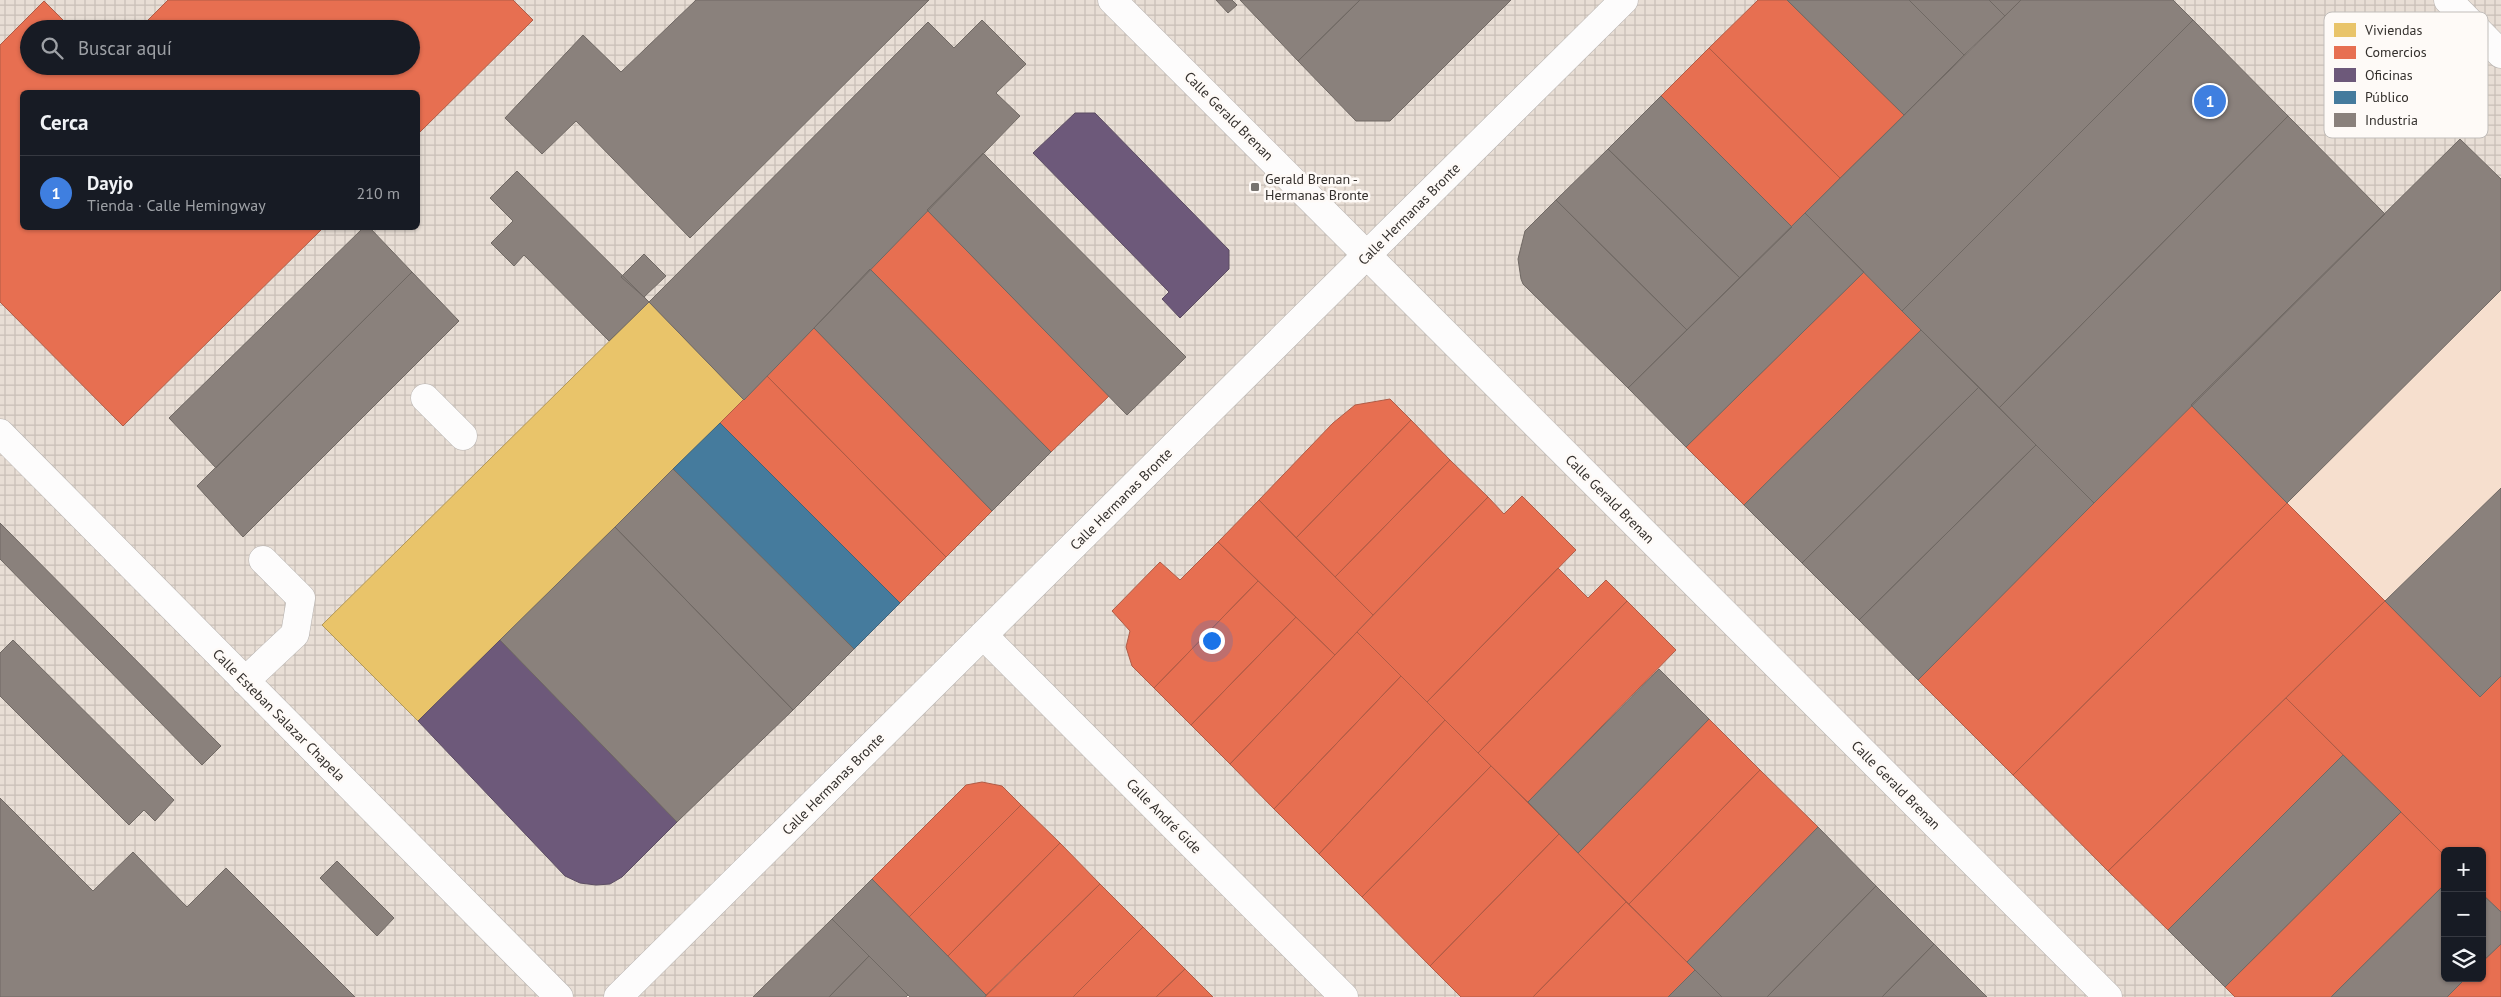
<!DOCTYPE html>
<html lang="es">
<meta charset="utf-8">
<style>
body{margin:0;font-family:"PT Sans",sans-serif;background:#20242c;color:#f1f3f6}
.controls{position:absolute;right:15px;bottom:15px;display:grid;overflow:hidden;border-radius:8px;box-shadow:0 1px 4px #0004}
.controls button{width:45px;height:45px;display:grid;place-items:center;padding:0;border:0;border-bottom:1px solid #363941;background:#171b24;color:#f1f3f6;font:25px sans-serif}
.you{position:absolute;left:1211px;top:640px;width:18px;height:18px;margin:-12px;border:4px solid #fff;border-radius:50%;background:#1a73e8;box-shadow:0 0 0 8px #1a73e833}
.badge{display:grid;place-items:center;width:32px;height:32px;border-radius:50%;background:#db2777;color:#fff;font-size:16px;font-weight:700}
.pin{position:absolute;translate:-50% -50%;border:2px solid #fff;box-shadow:0 1px 5px #0006}
.list{margin:0;padding:0;list-style:none}
h2{display:flex;justify-content:space-between;align-items:center;height:65px;margin:0;padding:0 20px;font-size:21px}
h2 small{font-size:16px;font-weight:400;color:#9ea1a6}
.list li{display:grid;grid-template-columns:32px 1fr auto;gap:15px;align-items:center;box-sizing:border-box;height:75px;padding:0 20px;border-top:1px solid #363941}
.list b{display:block;font-size:19px;white-space:nowrap}
.list p{margin:0;font-size:16px;white-space:nowrap;color:#9ea1a6}
.list em{font-size:16px;font-style:normal;color:#9ea1a6}
.icon{flex:none;width:28px;height:28px;fill:none;stroke:currentColor;stroke-width:2;stroke-linecap:round;stroke-linejoin:round}
.map{position:relative;flex:none;width:2501px;height:997px;overflow:hidden}
.search{position:absolute;background:#171b24;box-shadow:0 1px 4px #0004;left:20px;top:20px;width:400px;height:55px;display:flex;align-items:center;gap:12px;box-sizing:border-box;padding:0 18px;border-radius:28px;color:#9ea1a6;font-size:19px}
.panel{position:absolute;background:#171b24;box-shadow:0 1px 4px #0004;left:20px;top:90px;width:400px;height:140px;border-radius:8px}
.map>svg:first-child{display:block}
.industrial{fill:url(#industrial-grid);fill-rule:evenodd}
.grass{fill:#f6dfce}
.homes{fill:#e9c46a;stroke:#b39858}
.shops{fill:#e76f51;stroke:#b15c46}
.offices{fill:#6d597a;stroke:#5c4d63}
.public{fill:#457b9d;stroke:#40647b}
.industry{fill:#8a817c;stroke:#706964}
.lines{fill:none;stroke-linecap:round;stroke-linejoin:round}
.minor-casing{stroke:#b7b3b0;stroke-width:29}
.minor{stroke:#fdfcfc;stroke-width:28}
.poi-dot{fill:#76726e;stroke:#fefaf7;stroke-width:2}
.labels{text-anchor:middle;stroke-width:5;stroke-linejoin:round;paint-order:stroke}
.street-label{font-size:14px;fill:#34302d;stroke:#fefaf7}
.poi-label{font-size:14px;fill:#34302d;stroke:#fefaf7;text-anchor:start}
.key{fill:#fefaf7;stroke:#c1bdba;stroke-width:1}
.key-label{font-size:14px;fill:#34302d}
</style>
<div class="map">
<svg width="2501" height="997" viewBox="0 0 2501 997">
<defs>
<pattern id="industrial-grid" width="8" height="8" patternUnits="userSpaceOnUse" patternTransform="scale(1.25)"><rect width="8" height="8" fill="#e8ded5"/><path d="M0 4h8M4 0v8" fill="none" stroke="#c8bfb7"/></pattern>
</defs>
<rect width="100%" height="100%" fill="#f1ece8"/>
<path class="industrial" d="M0,0H2501V997H0ZM29,29H411V66H29ZM22,92H418V228H22ZM2445,851H2482V978H2445Z"/>
<path class="grass" d="M2501,290V488L2385,601L2287,503Z"/>
<path class="homes" d="M649,302L744,400L418,721L322,625Z"/>
<path class="shops" d="M168,0H513L533,20L418,134V92H22V228H323L123,426L0,302V45L44,1L72,29H29V66H411V29H139Z
M1758,0H1787L1904,115L1840,178L1709,48Z
M1709,48L1840,178L1792,227L1661,96Z
M927,210L1109,396L1051,452L870,269Z
M1864,272L1921,330L1744,505L1686,447Z
M814,328L992,511L946,557L767,376Z
M767,376L946,557L900,603L720,423Z
M1390,399L1411,420L1296,538L1259,500L1333,423L1355,405Z
M2191,405L2287,503L2013,775L1918,680Z
M1411,420L1450,460L1335,577L1296,538Z
M1450,460L1488,497L1373,615L1335,577Z
M1522,496L1576,550L1427,702L1357,632L1488,497L1504,514Z
M1259,500L1373,615L1335,655L1218,542Z
M2287,503L2385,601L2108,871L2013,775Z
M1218,542L1258,581L1154,688L1132,666L1126,647L1130,631L1112,611L1160,562L1180,580Z
M1558,568L1588,598L1606,580L1627,601L1478,753L1427,702Z
M1258,581L1296,617L1191,725L1154,688Z
M1627,601L1676,650L1528,802L1478,753Z
M2385,601L2480,697L2501,676V912L2482,894V851H2445V856L2286,698Z
M1296,617L1335,655L1230,764L1191,725Z
M1357,632L1401,676L1274,809L1230,764Z
M1401,676L1445,720L1319,854L1274,809Z
M2286,698L2343,755L2168,930L2108,871Z
M1709,719L1760,770L1629,904L1578,853Z
M1445,720L1491,766L1362,897L1319,854Z
M1491,766L1559,834L1430,966L1362,897Z
M1760,770L1818,827L1687,962L1629,904Z
M982,782L1002,786L1021,805L909,917L872,879L966,785Z
M1021,805L1060,843L948,956L909,917Z
M2401,812L2445,856V884L2331,997H2235L2225,987Z
M1559,834L1626,902L1533,997H1461L1430,966Z
M1060,843L1100,884L986,995L948,956Z
M1100,884L1143,927L1073,997H985Z
M1626,902L1695,970L1668,997H1533Z
M1143,927L1185,969L1156,997H1073Z
M2501,944V997H2447L2466,978H2482V962Z
M1185,969L1213,997H1156Z"/>
<path class="offices" d="M1075,113H1095L1229,250V269L1180,318L1162,299L1169,292L1033,153Z
M500,640L677,822L622,877L610,884L596,885L580,883L565,876L418,721Z"/>
<path class="public" d="M720,423L900,603L854,649L673,469Z"/>
<path class="industry" d="M696,0H929L690,238L576,121L542,154L505,118L583,35L621,72Z
M1216,0H1232L1237,5L1228,13Z
M1240,0H1360L1298,61Z
M1360,0H1511L1390,121H1356L1298,61Z
M1787,0H1909L1964,55L1904,115Z
M1909,0H1989L2005,16L1964,55Z
M1989,0H2021L2005,16Z
M2021,0H2173L2193,20L1902,311L1805,213Z
M982,20L1026,64L996,93L1020,116L744,400L649,302L928,22L954,48Z
M2193,20L2288,116L1999,408L1902,311Z
M1661,96L1792,227L1740,278L1608,149Z
M2288,116L2385,214L2094,503L1999,408Z
M2460,139L2501,179V290L2287,503L2191,405Z
M1608,149L1740,278L1687,330L1556,200Z
M983,153L1186,357L1127,415L927,210Z
M517,171L649,302L609,341L524,255L514,266L491,243L513,221L490,198Z
M1556,200L1687,330L1628,388L1523,284L1521,279L1518,259L1525,231Z
M1805,213L1864,272L1686,447L1628,388Z
M363,228H370L412,272L216,468L169,418Z
M644,254L666,276L644,297L621,277Z
M870,269L1051,452L992,511L814,328Z
M412,272L459,321L243,537L197,486Z
M1921,330L1979,387L1802,563L1744,505Z
M1979,387L2036,445L1859,620L1802,563Z
M2036,445L2094,503L1918,680L1859,620Z
M673,469L854,649L793,710L615,527Z
M2501,488V676L2480,697L2385,601Z
M0,523L221,746L202,765L0,559Z
M615,527L793,710L677,822L500,640Z
M13,640L174,800L155,821L144,810L129,825L0,696V653Z
M1659,669L1709,719L1578,853L1528,802Z
M2343,755L2401,812L2225,987L2168,930Z
M0,798L93,891L133,852L187,907L226,868L355,997H0Z
M1818,827L1876,886L1767,997H1722L1687,962Z
M337,861L394,918L377,936L320,878Z
M872,879L986,995L985,997H910L832,919Z
M2445,884V978H2466L2447,997H2331Z
M1876,886L1934,944L1882,997H1767Z
M2482,894L2501,912V944L2482,962Z
M832,919L869,956L829,997H753Z
M1934,944L1987,997H1882Z
M869,956L908,995L906,997H829Z
M1695,970L1722,997H1668Z"/>
<g class="lines">
<defs>
<path id="minor" d="M1112,0L2108,997
M2448,0L2501,54
M425,398L463,436
M0,433L559,997
M983,635L1344,997
M245,681L295,634L301,598L263,560
M618,997L1624,0"/>
</defs>
<use href="#minor" class="minor-casing"/>
<use href="#minor" class="minor"/>
</g>
<rect class="poi-dot" x="1250" y="182" width="10" height="10" rx="2.5"/>
<g class="labels">
<g class="street-label">
<text transform="translate(1229 116) rotate(45)" y="5">Calle Gerald Brenan</text>
<text transform="translate(1409 214) rotate(-45)" y="5">Calle Hermanas Bronte</text>
<text transform="translate(1121 499) rotate(-45)" y="5">Calle Hermanas Bronte</text>
<text transform="translate(1610 499) rotate(45)" y="5">Calle Gerald Brenan</text>
<text transform="translate(279 715) rotate(45)" y="5">Calle Esteban Salazar Chapela</text>
<text transform="translate(833 784) rotate(-45)" y="5">Calle Hermanas Bronte</text>
<text transform="translate(1896 785) rotate(45)" y="5">Calle Gerald Brenan</text>
<text transform="translate(1164 816) rotate(45)" y="5">Calle André Gide</text>
</g>
<g class="poi-label">
<text x="1265" y="184">Gerald Brenan -<tspan x="1265" dy="16">Hermanas Bronte</tspan></text>
</g>
</g>
<rect x="2324" y="12" width="164" height="126" rx="8" class="key"/>
<rect x="2334" y="23" width="22" height="14" fill="#e9c46a"/>
<rect x="2334" y="46" width="22" height="13" fill="#e76f51"/>
<rect x="2334" y="68" width="22" height="14" fill="#6d597a"/>
<rect x="2334" y="91" width="22" height="13" fill="#457b9d"/>
<rect x="2334" y="113" width="22" height="14" fill="#8a817c"/>
<g class="key-label">
<text x="2365" y="35">Viviendas</text>
<text x="2365" y="57">Comercios</text>
<text x="2365" y="80">Oficinas</text>
<text x="2365" y="102">Público</text>
<text x="2365" y="125">Industria</text>
</g>
</svg>
<div class="controls">
<button>+</button>
<button>−</button>
<button><svg class="icon" aria-label="layers" viewBox="0 0 24 24"><path d="M12 4l9 5-9 5-9-5zM3 14l9 5 9-5"/></svg></button>
</div>
<div class="you"></div>
<div class="pin badge" style="left:2210px;top:101px;background:#3f7fe0">1</div>
<div class="search"><svg class="icon" aria-label="search" viewBox="0 0 24 24"><circle cx="10" cy="10" r="6"/><path d="M15 15l6 6"/></svg>Buscar aquí</div>
<section class="panel">
<h2>Cerca<small></small></h2>
<ul class="list">
<li><span class="badge" style="background:#3f7fe0">1</span><div><b>Dayjo</b><p>Tienda · Calle Hemingway</p></div><em>210 m</em></li>
</ul>
</section>
</div>
